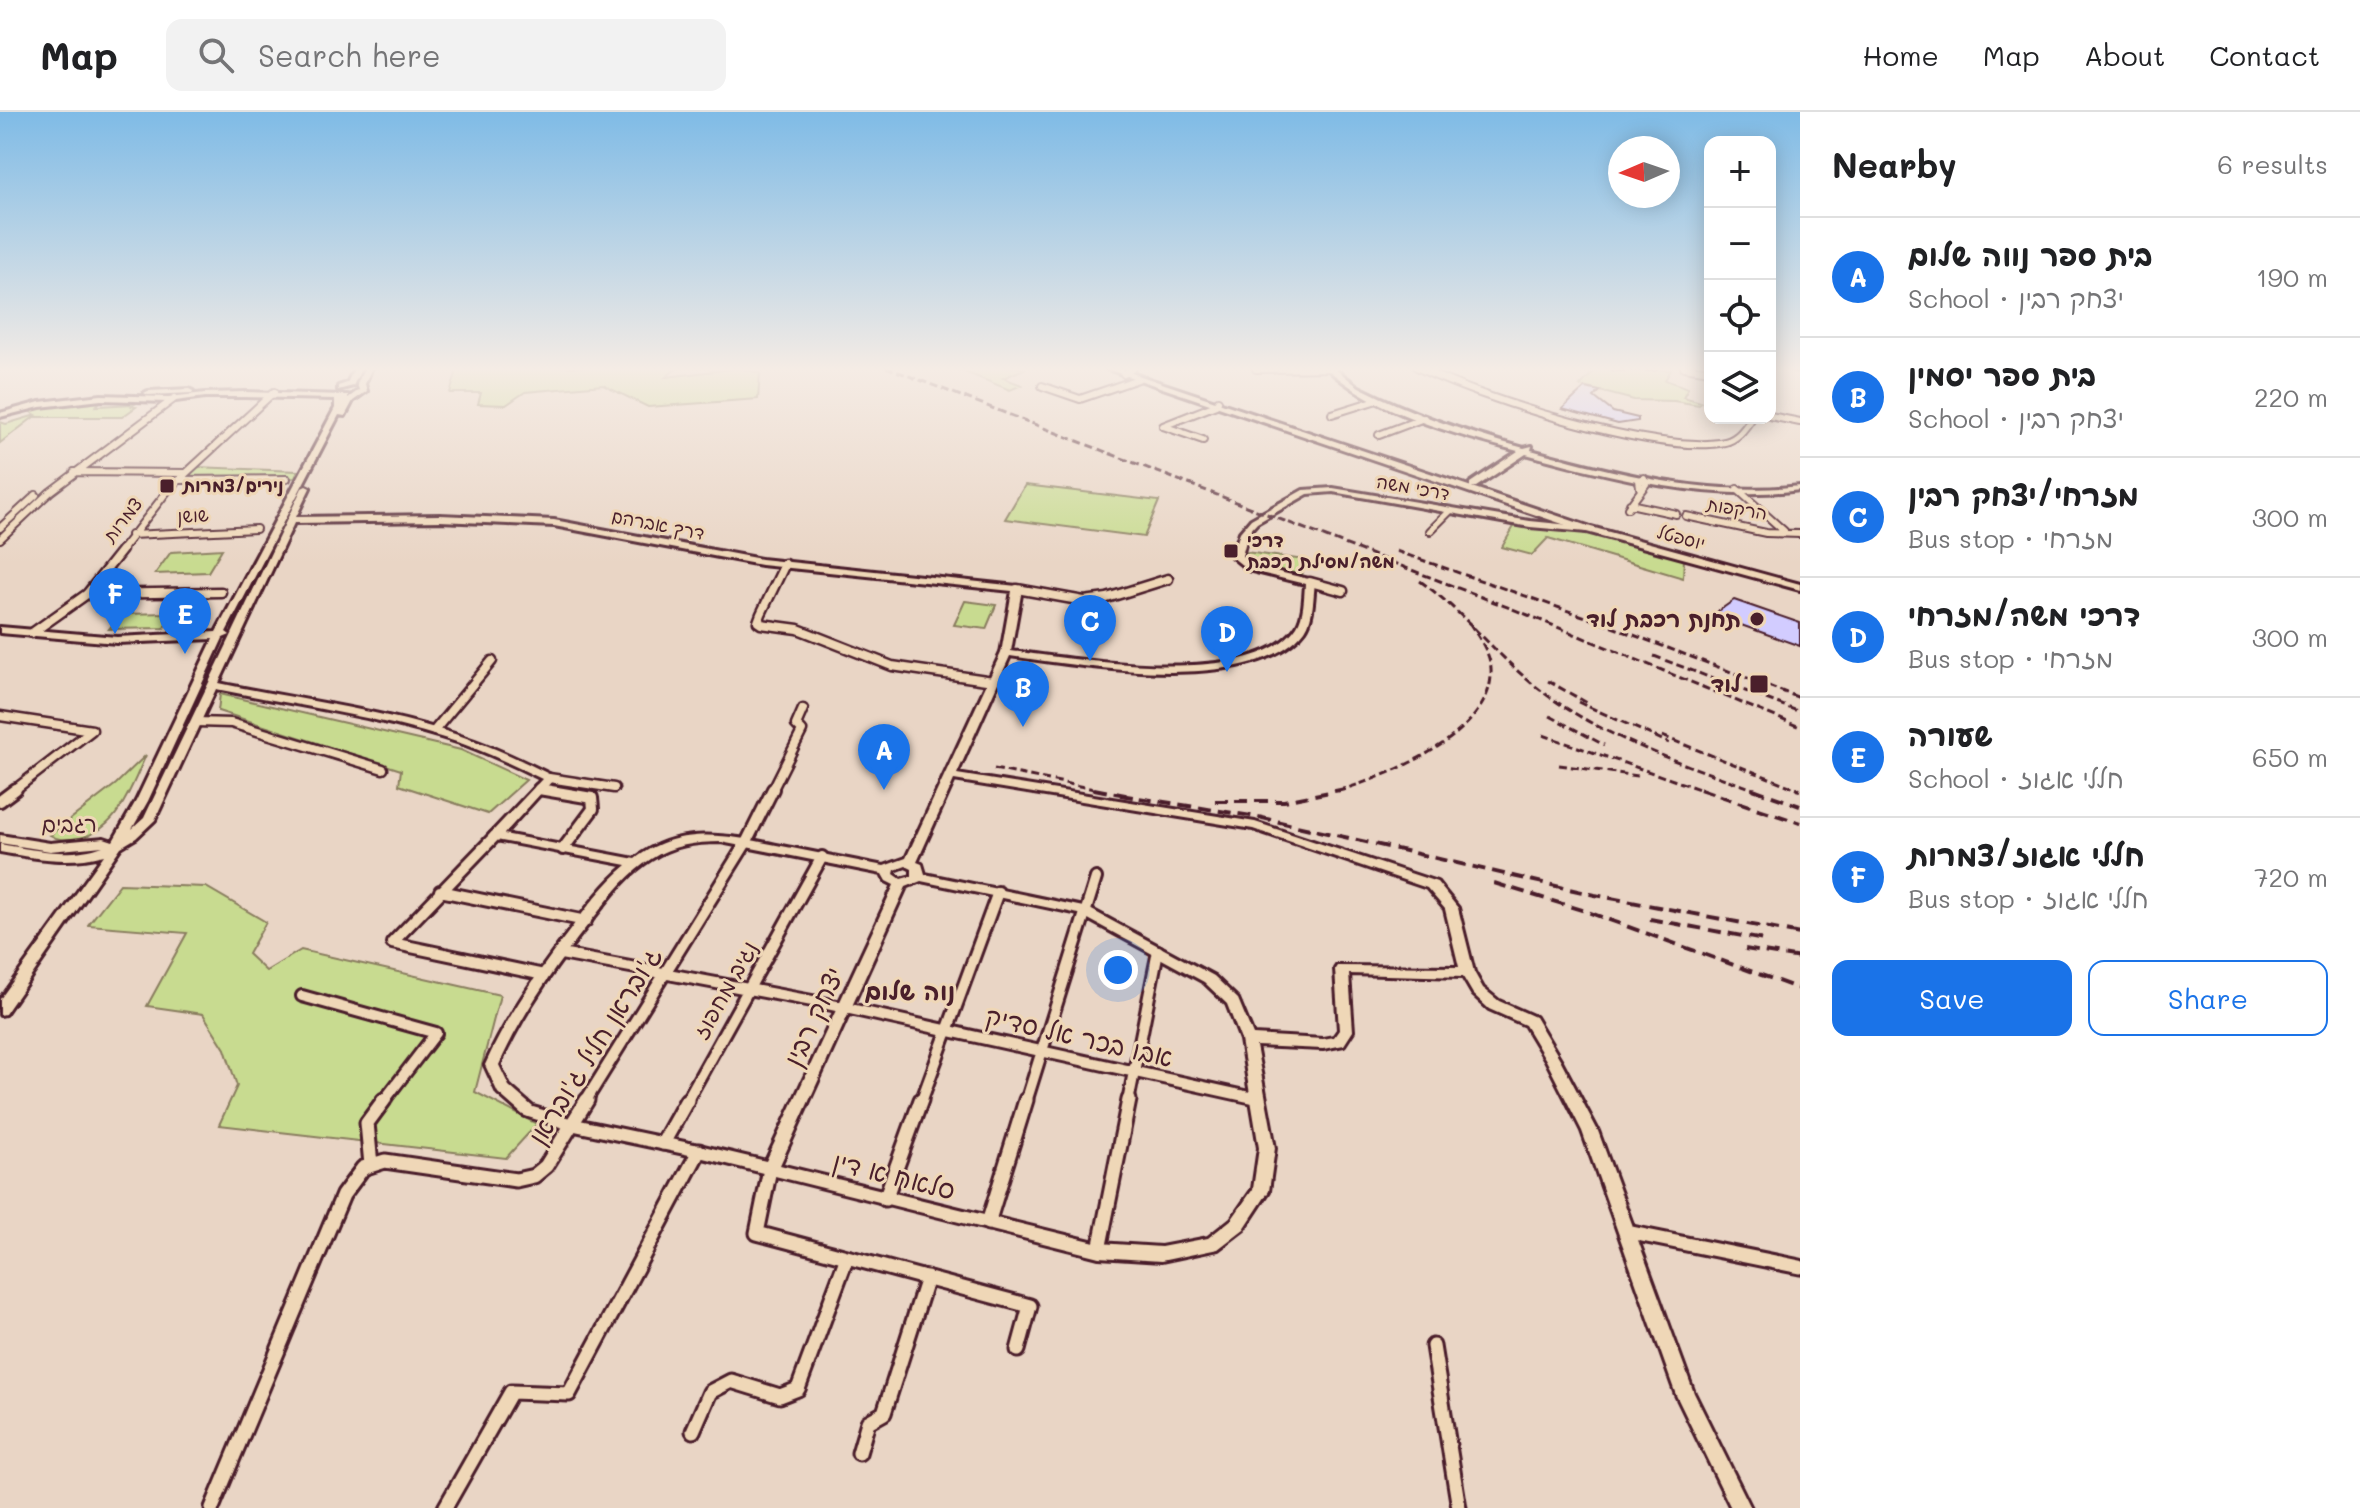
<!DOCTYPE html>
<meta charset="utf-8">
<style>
body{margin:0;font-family:Mali,"Playpen Sans Hebrew",sans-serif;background:#f2f2f2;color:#202124}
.controls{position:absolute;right:24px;top:24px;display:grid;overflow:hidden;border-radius:16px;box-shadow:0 4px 20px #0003}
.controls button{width:72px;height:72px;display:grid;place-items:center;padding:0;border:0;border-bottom:2px solid #e0e0e0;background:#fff;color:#202124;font:40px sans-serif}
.compass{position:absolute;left:1608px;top:24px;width:72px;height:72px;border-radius:50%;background:#fff;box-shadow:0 4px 20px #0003;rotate:268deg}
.you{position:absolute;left:1118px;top:858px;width:28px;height:28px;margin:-20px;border:6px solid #fff;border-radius:50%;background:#1a73e8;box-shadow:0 0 0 12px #1a73e833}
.badge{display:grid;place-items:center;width:52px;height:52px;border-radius:50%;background:#1a73e8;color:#fff;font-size:26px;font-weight:700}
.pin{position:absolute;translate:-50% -66px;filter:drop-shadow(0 2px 4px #0008)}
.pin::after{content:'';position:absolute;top:42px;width:28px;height:24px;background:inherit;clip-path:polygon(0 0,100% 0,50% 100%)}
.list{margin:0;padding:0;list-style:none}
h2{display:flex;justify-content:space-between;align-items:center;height:104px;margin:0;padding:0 32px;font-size:34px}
h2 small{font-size:26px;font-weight:400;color:#757577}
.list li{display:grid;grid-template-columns:52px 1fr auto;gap:24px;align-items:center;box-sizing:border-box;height:120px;padding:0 32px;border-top:2px solid #e0e0e0}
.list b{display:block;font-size:30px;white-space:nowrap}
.list p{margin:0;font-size:26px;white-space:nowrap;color:#757577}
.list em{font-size:26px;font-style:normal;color:#757577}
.actions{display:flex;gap:16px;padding:24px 32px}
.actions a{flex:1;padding:18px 0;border:2px solid #1a73e8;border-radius:16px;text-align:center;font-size:28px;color:#1a73e8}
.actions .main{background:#1a73e8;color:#fff}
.icon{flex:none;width:44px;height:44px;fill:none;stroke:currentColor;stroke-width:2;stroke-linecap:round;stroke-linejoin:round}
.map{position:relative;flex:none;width:1800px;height:1396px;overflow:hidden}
header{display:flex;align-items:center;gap:48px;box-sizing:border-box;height:112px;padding:0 40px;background:#fff;border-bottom:2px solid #e0e0e0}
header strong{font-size:38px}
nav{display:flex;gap:44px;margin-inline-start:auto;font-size:28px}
.search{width:560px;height:72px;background:#f2f2f2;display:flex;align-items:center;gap:20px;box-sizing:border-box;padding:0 28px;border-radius:16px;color:#757577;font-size:30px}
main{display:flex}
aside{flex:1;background:#fff}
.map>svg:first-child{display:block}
.green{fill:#c8db90;stroke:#897d5e;stroke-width:2}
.building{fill:#d2ccff;stroke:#4a1f2b;stroke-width:2}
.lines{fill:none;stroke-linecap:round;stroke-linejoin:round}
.minor-far3-casing{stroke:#4a1f2b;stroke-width:10}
.minor-far2-casing{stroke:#4a1f2b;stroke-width:13}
.minor-far1-casing{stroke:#4a1f2b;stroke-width:16}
.minor-casing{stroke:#4a1f2b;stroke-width:19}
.tertiary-casing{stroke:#4a1f2b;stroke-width:6}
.secondary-casing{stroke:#4a1f2b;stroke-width:6}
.minor-far3{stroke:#efd7b7;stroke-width:6}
.minor-far2{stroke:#efd7b7;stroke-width:8}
.minor-far1{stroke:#efd7b7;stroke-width:10}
.minor{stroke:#efd7b7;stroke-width:13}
.tertiary{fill:#efd7b7;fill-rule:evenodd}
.secondary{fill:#efd7b7;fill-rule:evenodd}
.rail-far1{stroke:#4a1f2b;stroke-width:3;stroke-dasharray:8 4;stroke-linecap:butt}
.rail{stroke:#4a1f2b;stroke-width:4;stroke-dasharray:13 7;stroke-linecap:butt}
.poi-dot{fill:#4a1f2b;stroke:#efd7b7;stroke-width:3}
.labels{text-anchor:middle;stroke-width:6;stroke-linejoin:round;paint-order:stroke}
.far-poi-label{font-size:18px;font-weight:bold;fill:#4a1f2b;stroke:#efd7b7;text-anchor:start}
.far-street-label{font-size:18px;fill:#4a1f2b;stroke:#efd7b7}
.poi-label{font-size:22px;font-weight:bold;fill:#4a1f2b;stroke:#efd7b7;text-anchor:end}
.street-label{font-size:22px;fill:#4a1f2b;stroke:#efd7b7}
.neighbourhood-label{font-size:24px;font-weight:bold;fill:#4a1f2b;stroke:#efd7b7}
.near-street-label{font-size:26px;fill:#4a1f2b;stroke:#efd7b7}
</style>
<header>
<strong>Map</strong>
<div class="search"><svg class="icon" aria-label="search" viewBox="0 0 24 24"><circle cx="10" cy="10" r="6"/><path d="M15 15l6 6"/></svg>Search here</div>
<nav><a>Home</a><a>Map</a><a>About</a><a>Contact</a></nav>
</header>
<main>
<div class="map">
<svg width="1800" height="1396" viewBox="0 0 1800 1396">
<rect width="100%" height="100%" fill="#e9d5c5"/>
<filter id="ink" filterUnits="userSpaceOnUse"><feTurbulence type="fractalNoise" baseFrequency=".0125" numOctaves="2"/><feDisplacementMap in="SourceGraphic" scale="16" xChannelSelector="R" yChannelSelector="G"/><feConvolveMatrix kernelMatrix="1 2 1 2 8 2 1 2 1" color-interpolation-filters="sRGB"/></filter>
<g filter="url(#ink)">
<path class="green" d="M458,255H678L666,265L739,256L760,261L758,287L648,295L603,273L525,280L506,293L478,292L481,281H450Z
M952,255H1018L1024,257L1003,266L1022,273L1010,278Z
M1597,256L1671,258L1665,268L1688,276L1683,285L1701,290L1699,293L1674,289L1634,288L1580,274Z
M101,289L96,294L135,292L132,294L136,295L122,305H34L0,331V310L6,312L36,303L27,298Z
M195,355L298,359L295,366L183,367Z
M1025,373L1159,389L1144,425L1005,407Z
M1516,411L1554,419L1582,417L1684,447L1683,466L1548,426L1532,443L1502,435Z
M222,437L208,460L155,462L171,440Z
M1238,439L1305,448L1301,468L1251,456Z
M965,489L996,493L986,517L954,513Z
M171,501L164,516L109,517L121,502Z
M220,582L461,638L526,668L488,702L399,673L401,658L218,599Z
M146,643C130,677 118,721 74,727C64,728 58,728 50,723L116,672Z
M120,772L206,775L266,810L248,842L266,859L301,838L500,883L475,980L537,1012L506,1046L219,1013L237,974L225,937L203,902L147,894L187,821L88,813Z"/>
<path class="building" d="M1585,276L1600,279L1594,285L1613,300L1638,306V309L1618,312L1562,297Z
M1734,488L1800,511V534L1713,503Z"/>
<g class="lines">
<defs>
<path id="minor-far3" d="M1417,255C1478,286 1660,344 1725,330C1738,327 1745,316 1752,306
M1614,255H1654
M1684,255L1710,259
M1256,257L1335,256
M1124,262L1134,255
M1042,274L1080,287L1138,267
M1332,302L1377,288
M1770,304L1800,310
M1379,323L1424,306
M1203,328L1163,314L1216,293L1218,289
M74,360L186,361
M178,368L287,367
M1737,377L1784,419
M1630,392L1676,402
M1628,396L1646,372L1644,366L1639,368L1640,376
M1686,404L1766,421L1800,422
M0,416L36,383
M1430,419L1450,399
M131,423L256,417
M0,427L50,380L175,286
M120,440L169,377L274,280"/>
<path id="minor-far2" d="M785,452L761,502L758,510L761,512L798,517L892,554L993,569
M1310,470L1343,479
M1017,477L1084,489L1107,486L1168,467
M87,482L221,480
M32,521L87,482L122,438
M0,604L92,618
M196,610L231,611L383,657
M434,619L492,549
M549,666L614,676
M539,677L549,679
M13,679L92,618
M772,679L802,619L796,613L803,597"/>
<path id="minor-far1" d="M539,677L592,686L593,697L563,737
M0,689L16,677
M495,724L392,831L544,863
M440,779L586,809
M561,842L823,891L1258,987
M302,884L436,921L383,990
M585,990L747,729L773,677
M686,990L822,745
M921,990L998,780
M1026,990L1096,766
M1128,990L1158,839"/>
<path id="minor" d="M663,1031L687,988
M371,1053L367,1011L384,988
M770,1057L757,1121L1030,1194L1018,1238
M885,1087L921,988
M988,1111L1026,988
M1627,1120L1800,1155
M1099,1138L1129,988
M1433,1234L1459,1396
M693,1319L710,1280L731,1269L780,1284L798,1277L847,1145
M859,1341L868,1310L884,1301L927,1166
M212,1396L343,1083L363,1056L385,1049L516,1068L534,1064L546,1054L587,988
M445,1396L511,1280L569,1282L699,1039"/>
<path id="tertiary" d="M355,255H362L353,274L338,278V274L347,271Z
M365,255H372L365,272L367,279L353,289L345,304L339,303L226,520L230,523L223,526L148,689L132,717L144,706L302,376L306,374L310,376L296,405L440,403L554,408L761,447L1017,474L1022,477L1011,539C1077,547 1255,578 1297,514C1304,503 1304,485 1305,472L1248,458L1232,445L1240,420L1251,407L1303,378L1333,376L1530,409L1590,415V419L1587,420L1530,415L1333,380L1308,382L1257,411L1248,421L1242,444L1254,454L1313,468L1315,470C1313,485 1314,505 1305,518C1254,585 1083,554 1010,544L957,662L1255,710L1437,770L1458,796L1474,860L1483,876L1499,889L1535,905L1560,947L1598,1019L1694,1281L1751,1396H1731L1676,1283L1582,1019L1546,948L1525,913L1489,897L1473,882L1463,865L1349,862L1353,919L1344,933L1323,937L1256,934L1275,1036L1269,1079L1244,1117L1218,1137L1161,1149L1099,1145L699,1045L570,1018L528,1005L523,1003L498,981L485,953C507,904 538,860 570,818C587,795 605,771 627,753L491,727L489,724L491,721L542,667C516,654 490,642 463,632C383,605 299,594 216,577L155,708L136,726L121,735L5,902L0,903V887L104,743C69,753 34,746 0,740V732C34,738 70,746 103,734L50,739L0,731V723L50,731L104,726L113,729L136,689L213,527L117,531L0,521V515L117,525L216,520L335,296V287L245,285H205L168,290L101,288L40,295L0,305V301L40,290L101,283L168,285L205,281L245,280L345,283H348V286L359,278L357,272ZM440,409L554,414L761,453L1012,479L1001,541L906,746L884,754C853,748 822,742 792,736C739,726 682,709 635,747L504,722L553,668L555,666L553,664C527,651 502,639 475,629C393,599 304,589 219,571L294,411ZM954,668L1253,717L1427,776L1445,797L1459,855L1337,854L1335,857L1339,918L1334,925L1323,927L1253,923L1238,887L1214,864L1088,796L925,762L922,752L917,750ZM721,730L882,762L886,769L894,773L766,1049L699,1033L570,1006L533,995L509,974L499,953C524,897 561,846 599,799C614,780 630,760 651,747C672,733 696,730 721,730ZM906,754L912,757V764L901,767L894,762L895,758ZM921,769L1079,802L1204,870L1227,892L1241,928L1259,1036L1253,1077L1232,1107L1208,1126L1161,1135L1099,1131L780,1053L906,775Z
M1325,255C1339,255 1349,270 1361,276C1413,302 1468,321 1524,336L1532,334L1531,338C1619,362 1708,385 1800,374V378C1707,390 1615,366 1526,342L1476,375H1470V371L1518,339C1454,322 1375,301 1325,255Z
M1786,255L1800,256V260L1787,256Z
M189,277L193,279L192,281L148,283L144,281L148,279Z"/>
<path id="secondary" d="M1101,255H1114L1591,415L1800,472V478L1583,419Z"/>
</defs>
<use href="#minor-far3" class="minor-far3-casing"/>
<use href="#minor-far2" class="minor-far2-casing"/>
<use href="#minor-far1" class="minor-far1-casing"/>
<use href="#minor" class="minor-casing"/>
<use href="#tertiary" class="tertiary-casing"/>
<use href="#secondary" class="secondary-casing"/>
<use href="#minor-far3" class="minor-far3"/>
<use href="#minor-far2" class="minor-far2"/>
<use href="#minor-far1" class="minor-far1"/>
<use href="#minor" class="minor"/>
<use href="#tertiary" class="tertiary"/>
<use href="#secondary" class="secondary"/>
<path class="rail-far1" d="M886,255L1528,503L1800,615
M1396,439L1586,505L1800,586
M1420,469C1467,502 1501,550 1547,583C1610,629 1687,653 1759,679
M1654,544L1800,600
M1548,569L1589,592
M1578,590L1669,631
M1550,604L1604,633
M1543,623L1705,679
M1662,624L1800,678
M1559,653L1638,664
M994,657L1104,679
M1338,679C1388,664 1495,622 1491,557C1490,540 1479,526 1470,512"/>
<path class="rail" d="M1094,677L1131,684
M1700,677L1800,711
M1753,677L1800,694
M1796,677L1800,678
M1120,683L1258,705L1595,783L1800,822
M1215,689H1284L1345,677
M1494,771L1582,798L1800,877
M1650,807L1764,828
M1745,837L1800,846"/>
</g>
</g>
<linearGradient id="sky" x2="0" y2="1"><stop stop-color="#7fbbe6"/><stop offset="0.57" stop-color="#f5ece5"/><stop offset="1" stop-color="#f5ece5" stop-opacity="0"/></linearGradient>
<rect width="1800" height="451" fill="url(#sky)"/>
<g class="poi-dot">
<rect x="159" y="366" width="16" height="16" rx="4"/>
<rect x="1223" y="431" width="16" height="16" rx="4"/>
<circle cx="1757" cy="507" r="8"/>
<rect x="1749" y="562" width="20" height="20" rx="4"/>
</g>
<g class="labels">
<g class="far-poi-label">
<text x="183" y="380">נירים/צמרות</text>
<text x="1247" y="435">דרכי<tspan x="1247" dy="21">משה/מסילת רכבת</tspan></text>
</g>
<g class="far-street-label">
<text transform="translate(1413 376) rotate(10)" y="6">דרכי משה</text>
<text transform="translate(1737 397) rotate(9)" y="6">הרקפות</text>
<text transform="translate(193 404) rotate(-3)" y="6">שושן</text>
<text transform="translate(123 408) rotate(-52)" y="6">צמרות</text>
<text transform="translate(658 413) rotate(11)" y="6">דרך אברהם</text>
<text transform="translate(1681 426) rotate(15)" y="6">יוספטל</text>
</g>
<g class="poi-label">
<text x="1741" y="515">תחנת רכבת לוד</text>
<text x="1741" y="580">לוד</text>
</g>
<g class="street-label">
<text transform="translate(69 712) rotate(-1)" y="8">רגבים</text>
<text transform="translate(725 878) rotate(-61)" y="8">נגיב מחפוז</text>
</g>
<g class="neighbourhood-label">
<text x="910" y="888">נוה שלום</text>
</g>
<g class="near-street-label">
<text transform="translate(814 905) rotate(-65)" y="9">יצחק רבין</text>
<text transform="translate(1079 925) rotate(13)" y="9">אבו בכר אל סדיק</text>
<text transform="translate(595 934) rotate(-58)" y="9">ג'ובראן חליל ג'ובראן</text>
<text transform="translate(894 1064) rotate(14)" y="9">סלאח א דין</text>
</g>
</g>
</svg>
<div class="controls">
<button>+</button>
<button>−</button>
<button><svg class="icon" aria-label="locate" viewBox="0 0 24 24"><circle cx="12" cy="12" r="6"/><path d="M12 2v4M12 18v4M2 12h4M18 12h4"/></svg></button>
<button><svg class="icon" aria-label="layers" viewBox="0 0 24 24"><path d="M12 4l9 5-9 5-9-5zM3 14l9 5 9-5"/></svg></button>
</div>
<svg class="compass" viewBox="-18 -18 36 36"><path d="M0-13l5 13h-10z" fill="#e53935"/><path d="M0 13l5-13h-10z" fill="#757577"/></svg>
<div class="you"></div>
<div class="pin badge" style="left:884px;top:678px">A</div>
<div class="pin badge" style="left:1023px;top:615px">B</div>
<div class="pin badge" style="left:1090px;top:549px">C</div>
<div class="pin badge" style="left:1227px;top:560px">D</div>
<div class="pin badge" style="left:185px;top:542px">E</div>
<div class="pin badge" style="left:115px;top:522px">F</div>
</div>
<aside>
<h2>Nearby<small>6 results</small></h2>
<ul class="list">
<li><span class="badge">A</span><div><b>בית ספר נווה שלום</b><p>School · יצחק רבין</p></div><em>190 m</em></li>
<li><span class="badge">B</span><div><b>בית ספר יסמין</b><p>School · יצחק רבין</p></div><em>220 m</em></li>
<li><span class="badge">C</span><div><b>מזרחי/יצחק רבין</b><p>Bus stop · מזרחי</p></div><em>300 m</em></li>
<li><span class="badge">D</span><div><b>דרכי משה/מזרחי</b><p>Bus stop · מזרחי</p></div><em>300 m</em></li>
<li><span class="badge">E</span><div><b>שעורה</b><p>School · חללי אגוז</p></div><em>650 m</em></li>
<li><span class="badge">F</span><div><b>חללי אגוז/צמרות</b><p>Bus stop · חללי אגוז</p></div><em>720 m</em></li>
</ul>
<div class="actions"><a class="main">Save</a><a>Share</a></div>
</aside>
</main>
